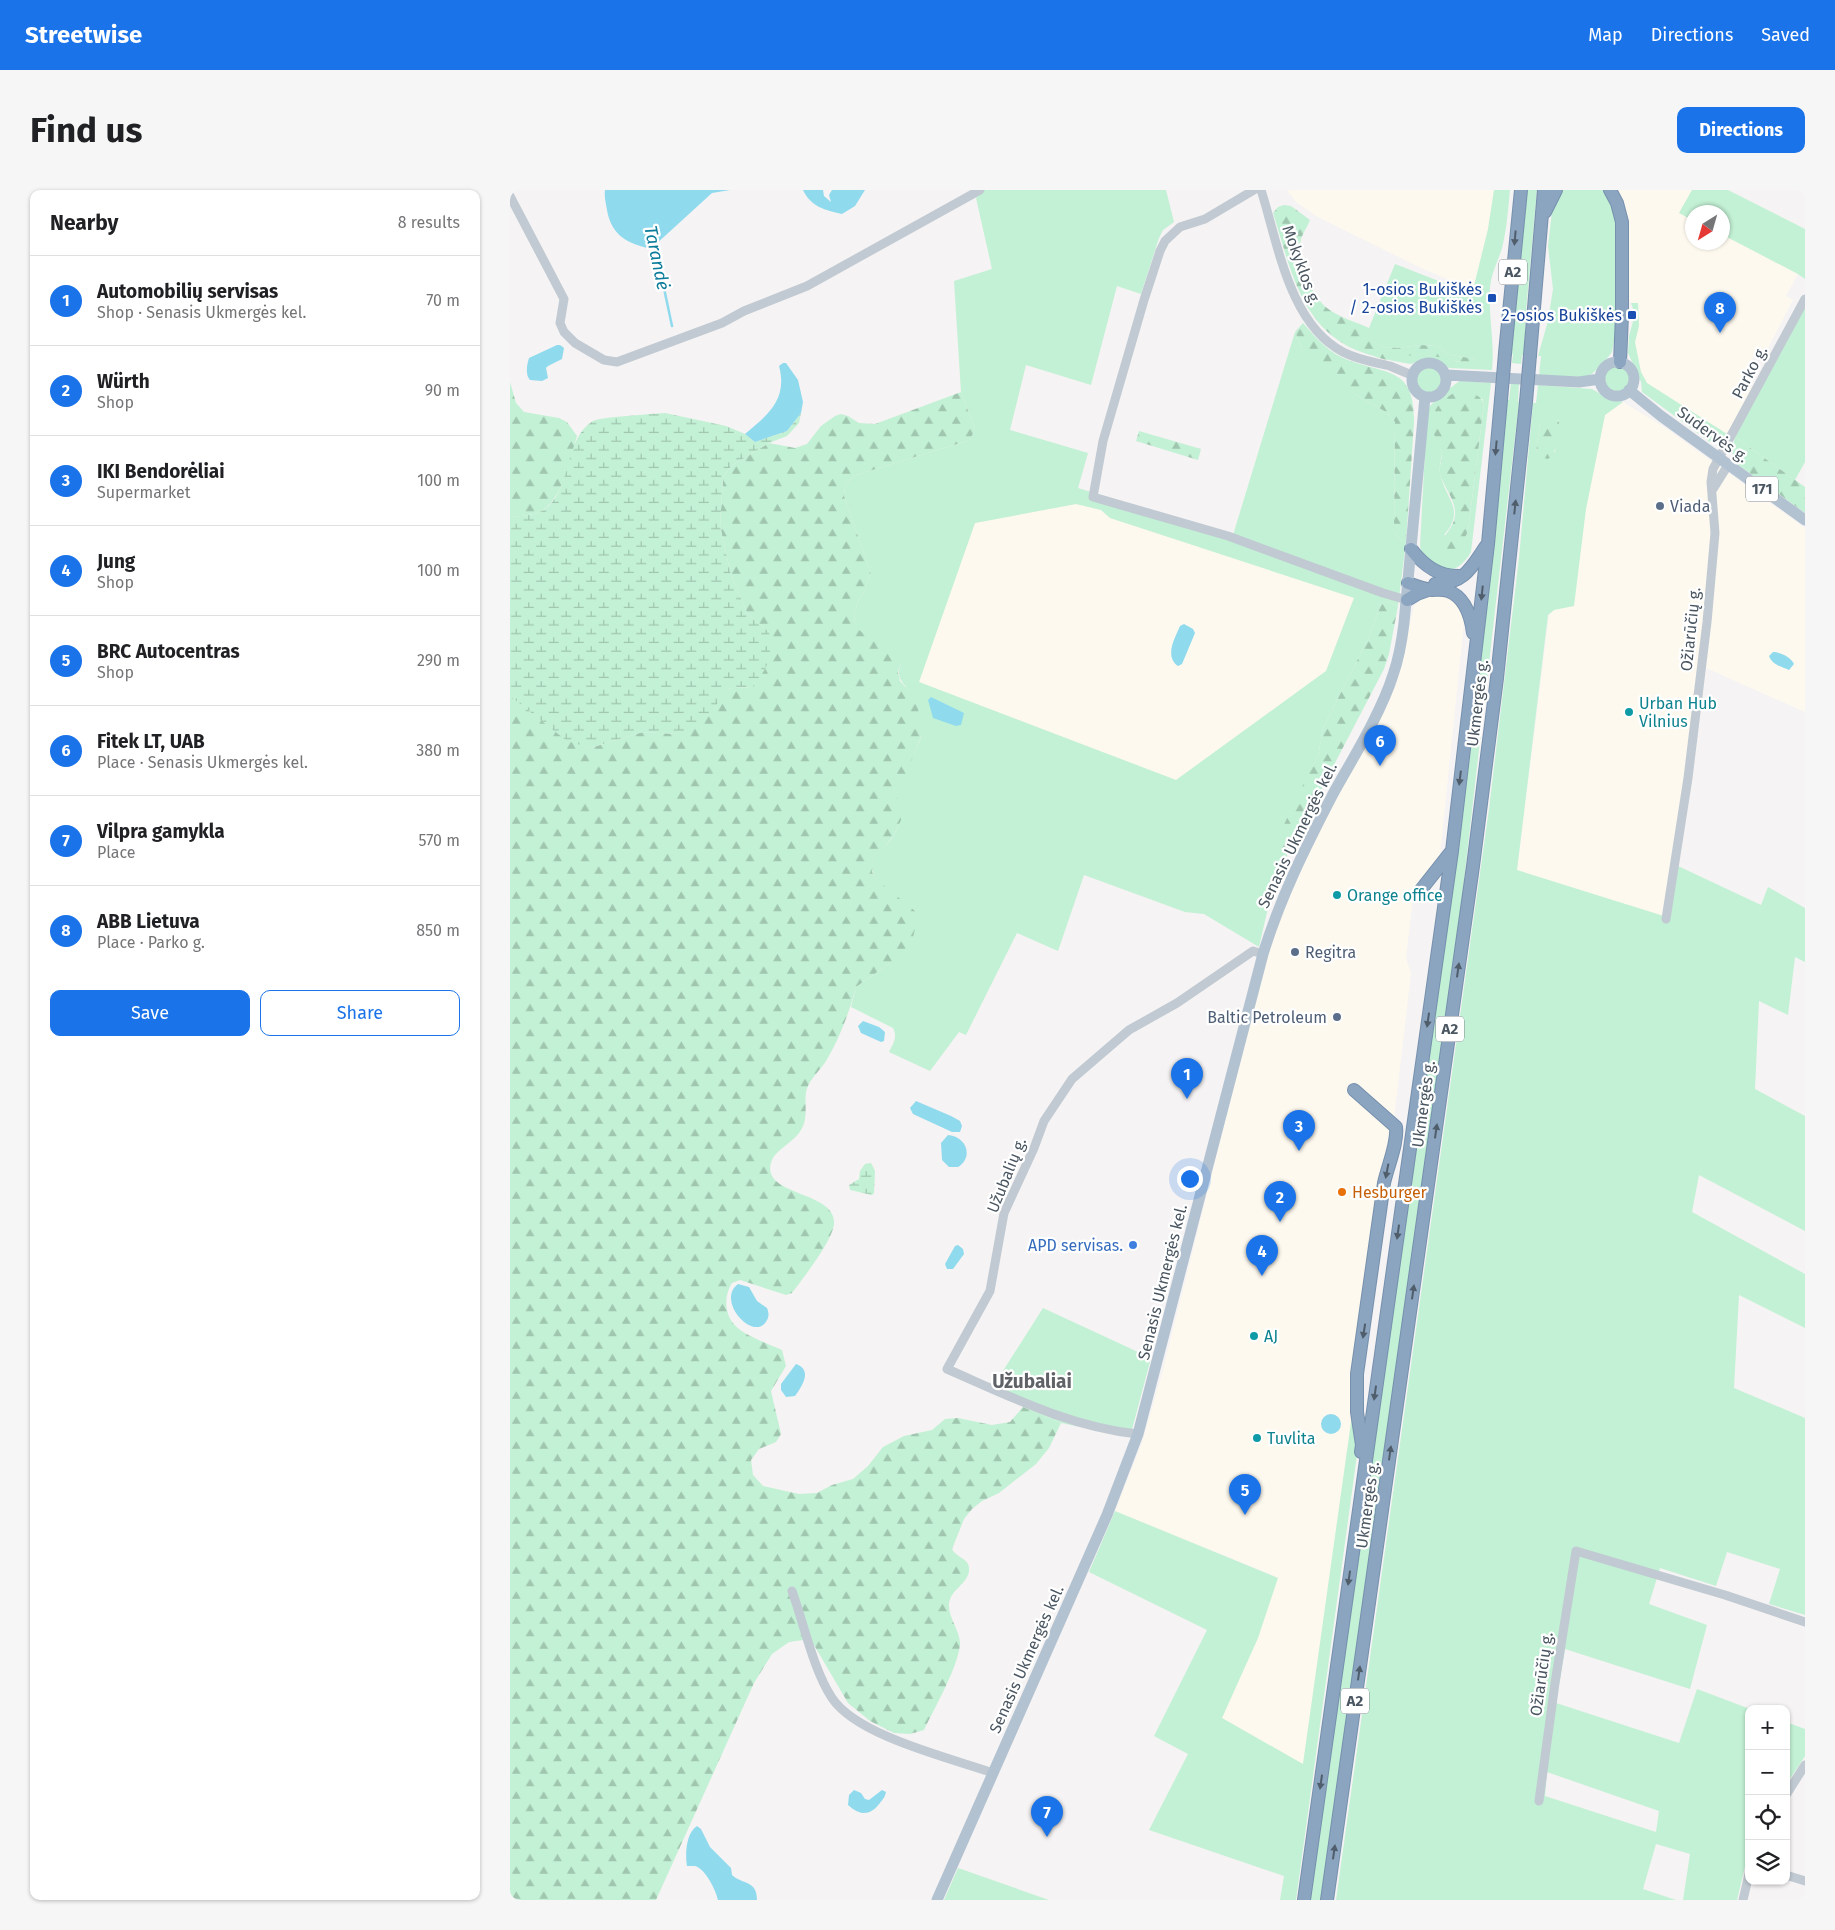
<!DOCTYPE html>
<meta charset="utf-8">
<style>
body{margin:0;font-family:"Fira Sans",sans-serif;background:#f6f6f6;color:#202124}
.controls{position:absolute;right:15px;bottom:15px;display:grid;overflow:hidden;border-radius:10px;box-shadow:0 1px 4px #0004}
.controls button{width:45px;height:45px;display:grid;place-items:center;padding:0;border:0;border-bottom:1px solid #e0e0e0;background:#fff;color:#202124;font:25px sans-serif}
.compass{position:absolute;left:1175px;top:15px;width:45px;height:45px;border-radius:50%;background:#fff;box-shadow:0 1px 4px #0004;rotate:217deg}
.you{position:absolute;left:679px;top:988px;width:18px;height:18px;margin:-12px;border:4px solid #fff;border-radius:50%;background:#1a73e8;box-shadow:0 0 0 8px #1a73e833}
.badge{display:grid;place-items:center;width:32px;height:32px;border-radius:50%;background:#1a73e8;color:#fff;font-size:16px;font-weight:700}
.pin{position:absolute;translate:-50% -41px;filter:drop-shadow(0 1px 2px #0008)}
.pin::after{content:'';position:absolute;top:26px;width:18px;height:15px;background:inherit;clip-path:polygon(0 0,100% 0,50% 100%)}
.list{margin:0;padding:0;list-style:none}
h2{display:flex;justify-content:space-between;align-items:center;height:65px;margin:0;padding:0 20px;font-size:21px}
h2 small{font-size:16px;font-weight:400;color:#757577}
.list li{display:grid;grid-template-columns:32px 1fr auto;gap:15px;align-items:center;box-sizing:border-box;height:90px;padding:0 20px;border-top:1px solid #e0e0e0}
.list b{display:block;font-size:19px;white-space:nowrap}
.list p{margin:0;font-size:16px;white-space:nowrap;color:#757577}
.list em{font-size:16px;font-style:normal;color:#757577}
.actions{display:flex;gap:10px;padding:15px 20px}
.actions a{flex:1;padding:11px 0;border:1px solid #1a73e8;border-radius:10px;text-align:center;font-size:18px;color:#1a73e8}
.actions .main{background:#1a73e8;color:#fff}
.icon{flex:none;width:28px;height:28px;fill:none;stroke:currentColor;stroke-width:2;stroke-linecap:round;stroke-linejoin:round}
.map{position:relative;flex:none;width:1295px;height:1710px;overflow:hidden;border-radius:10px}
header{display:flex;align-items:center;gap:30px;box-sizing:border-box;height:70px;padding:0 25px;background:#1a73e8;color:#fff}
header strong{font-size:24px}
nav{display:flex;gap:28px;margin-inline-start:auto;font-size:18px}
.intro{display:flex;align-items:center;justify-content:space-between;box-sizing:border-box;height:120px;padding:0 30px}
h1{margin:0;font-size:35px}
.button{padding:12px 22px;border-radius:10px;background:#1a73e8;color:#fff;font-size:18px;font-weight:700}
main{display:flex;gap:30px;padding:0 30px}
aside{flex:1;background:#fff;border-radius:10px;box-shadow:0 1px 4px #0004}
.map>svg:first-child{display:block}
.commercial{fill:#fdf9ef}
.grass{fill:#c3f1d5;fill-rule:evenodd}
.forest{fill:url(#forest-firs)}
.wetland{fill:url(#wetland-marsh)}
.water{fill:#90daee}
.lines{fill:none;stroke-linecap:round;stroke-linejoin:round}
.stream{stroke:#90daee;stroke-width:2.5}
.highway-casing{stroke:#7690ad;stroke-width:14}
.minor{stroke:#c1cad2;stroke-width:9}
.major{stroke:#b3c2d1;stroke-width:11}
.highway{stroke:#8ba5c1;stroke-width:12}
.highway-bridge-casing{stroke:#7690ad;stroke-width:14;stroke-linecap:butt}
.highway-bridge{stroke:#8ba5c1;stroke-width:12}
.oneway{fill:#505e6b}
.transit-dot{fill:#1a4fb4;stroke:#fff;stroke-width:2}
.service-dot{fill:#5c6f8a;stroke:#fff;stroke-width:2}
.culture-dot{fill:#0f9aa8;stroke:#fff;stroke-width:2}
.food-dot{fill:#e8710a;stroke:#fff;stroke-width:2}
.shop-dot{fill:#3f7fe0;stroke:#fff;stroke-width:2}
.labels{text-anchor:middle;stroke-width:4.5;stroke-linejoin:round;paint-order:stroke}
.shield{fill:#fff;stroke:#808990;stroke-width:1}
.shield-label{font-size:15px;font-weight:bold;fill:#4a5661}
.street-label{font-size:16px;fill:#4a5661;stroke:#fff}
.transit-label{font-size:16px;fill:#164399;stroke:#fff;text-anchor:end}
.service-label{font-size:16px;fill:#4e5e75;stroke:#fff;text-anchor:start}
.culture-label{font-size:16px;fill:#0d838f;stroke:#fff;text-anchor:start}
.food-label{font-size:16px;fill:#c56008;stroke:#fff;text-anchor:start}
.shop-label{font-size:16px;fill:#366cbe;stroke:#fff;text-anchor:end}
.water-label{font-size:18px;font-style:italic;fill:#0c7c9b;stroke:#fff}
.quarter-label{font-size:19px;font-weight:bold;fill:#5f6368;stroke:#fff}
</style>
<header>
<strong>Streetwise</strong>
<nav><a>Map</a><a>Directions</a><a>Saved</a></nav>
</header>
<div class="intro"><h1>Find us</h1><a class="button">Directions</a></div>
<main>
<aside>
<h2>Nearby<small>8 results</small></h2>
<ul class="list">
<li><span class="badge">1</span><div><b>Automobilių servisas</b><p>Shop · Senasis Ukmergės kel.</p></div><em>70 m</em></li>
<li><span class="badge">2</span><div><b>Würth</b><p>Shop</p></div><em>90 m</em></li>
<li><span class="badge">3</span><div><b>IKI Bendorėliai</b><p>Supermarket</p></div><em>100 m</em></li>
<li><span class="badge">4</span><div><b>Jung</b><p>Shop</p></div><em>100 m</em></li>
<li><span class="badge">5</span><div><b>BRC Autocentras</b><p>Shop</p></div><em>290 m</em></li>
<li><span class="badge">6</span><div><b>Fitek LT, UAB</b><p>Place · Senasis Ukmergės kel.</p></div><em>380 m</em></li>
<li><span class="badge">7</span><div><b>Vilpra gamykla</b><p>Place</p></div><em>570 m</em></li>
<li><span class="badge">8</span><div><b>ABB Lietuva</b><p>Place · Parko g.</p></div><em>850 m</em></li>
</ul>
<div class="actions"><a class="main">Save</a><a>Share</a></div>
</aside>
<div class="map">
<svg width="1295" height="1710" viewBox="0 0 1295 1710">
<defs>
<pattern id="forest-firs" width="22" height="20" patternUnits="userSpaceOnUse" patternTransform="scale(1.25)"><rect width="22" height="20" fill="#c3f1d5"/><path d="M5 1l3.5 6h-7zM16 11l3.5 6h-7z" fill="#a0c6b0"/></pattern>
<pattern id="wetland-marsh" width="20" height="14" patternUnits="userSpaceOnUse" patternTransform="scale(1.25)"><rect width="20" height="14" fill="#c3f1d5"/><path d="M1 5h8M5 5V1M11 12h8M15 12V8" fill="none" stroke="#a0c6b0"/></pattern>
</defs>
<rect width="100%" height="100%" fill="#f5f3f3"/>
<path class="commercial" d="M777,0H984L978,39L963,100L911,78L806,26L786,12Z
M1107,0H1182L1169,23L1182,30V52H1212L1213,45L1288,84L1276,106L1283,110L1256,162L1248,158L1231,191L1242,198L1217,244L1137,193L1131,182L1125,152L1129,136L1128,113H1121L1118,110L1116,24Z
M1113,212L1154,237L1295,338V522L1196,478L1161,728L1007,681L1039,425L1044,420L1076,319L1095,225Z
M566,314L591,320L600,328L844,407L816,481L666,590L409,492L465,333Z
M930,403L944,410L953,424L954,433L930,665L926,674L904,700L896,768L901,783L884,929L793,1574L712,1528L748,1448L767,1387L605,1321L632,1253L653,1180L754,775L778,704L889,481L904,416L913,408Z"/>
<path class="grass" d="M474,0H656L664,32L653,40L649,48L631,104L607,96L581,195L516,175L500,240L578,263L568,298L723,345L785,142L792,159L846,205L876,222L885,232L884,341L887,347L896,352L888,416L877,411L871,414L860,445L813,538L808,567L801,578L771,659L778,663L760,709L749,757L694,724L675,722L574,685L548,761L507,743L456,845L449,842L420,881L379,862C383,854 388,847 383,838L341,817L346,797L380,773H390L366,689C353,669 375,660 384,645C396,625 384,619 387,604C392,585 404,566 411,547C413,542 402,506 398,500C391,489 386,488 391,473L382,460L361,450L350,443L344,435L345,422L348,411L354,402L361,384L334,306L335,297L343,286L460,250L465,239L451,202L444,91L482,79L466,8ZM566,314L591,320L600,328L844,408L816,481L666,590L409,492L465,333Z
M984,0H1000C998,19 997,39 992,58C988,71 981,84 980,98C978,126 985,152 982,180L939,178L928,170L920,169L900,174L879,170L897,165H915L933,166L948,172L966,169L940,165L926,156L910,155L888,158L874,157L860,151L859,138L885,74L962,104L978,39Z
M1017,0H1027L1016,121L1014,165H1012L1011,174L1002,173L1003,164H1001Z
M1051,0H1094L1101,9L1106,31L1108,129L1102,162L1095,171L1082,184L1077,186L1069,187L1029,186L1031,166H1028L1038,131L1043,99L1038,56L1042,22L1044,12Z
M1182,0H1218L1295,39V89L1288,84L1213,45L1212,22H1182V30L1169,23Z
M1121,113H1128L1129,136L1125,152L1131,182L1137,193L1217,244C1212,250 1208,252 1200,252L1132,202L1131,192L1118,163L1119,146L1125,124Z
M1295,117V272L1285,290L1225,247Z
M1095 189a12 12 0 1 1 24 0a12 12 0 1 1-24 0Z
M907 190a12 12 0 1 1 24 0a12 12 0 1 1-24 0Z
M950,191L981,193L961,362C954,374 947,379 934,382L912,365L910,356L917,224C918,223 919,217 920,216C921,214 947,192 950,191ZM972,208L974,214L958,341L955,348L934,345C956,320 936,310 930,284C928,274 934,267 931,257Z
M1001,193H1009L1008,211L1009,212L944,777L811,1710H800L932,776L965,528L997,210H999Z
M1028,195L1082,199L1098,208L1113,212L1095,225L1076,319L1064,416L1044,420L1038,425L1007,680L1160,728L1168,676L1251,715L1258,697L1295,718V772L1285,767L1278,825L1249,811L1245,899L1295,926V1041L1189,985L1182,1022L1295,1084V1138L1229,1105L1224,1198L1295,1228V1425L1259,1414L1270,1379L1217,1362L1206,1396L1150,1378L1139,1414L1197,1435L1180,1499L1055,1459L1046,1513L1169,1553L1187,1499L1240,1519H1239V1660L1227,1710H1173L1180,1664L1146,1654L1133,1699L1166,1710H826L979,619L1009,368L1023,213H1026ZM1049,230L1045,262H1026L1030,233ZM1037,1582L1149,1621L1146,1642L1035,1606Z
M533,1118L641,1168L620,1247L551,1233L513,1217L517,1211L484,1195Z
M843,1218L847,1265L786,1710H770L774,1686L639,1640L678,1564L644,1546L697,1440L579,1382L605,1321L768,1388L748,1448L712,1528L793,1574Z
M1276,1532L1295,1539V1566L1276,1595Z
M448,1678L539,1710H434Z"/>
<path class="forest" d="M774,15L781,16L800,30C797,38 790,47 790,55C789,75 802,106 817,118C828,127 846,132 859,138L861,151L874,157L888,158L910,155L926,156L940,165L966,169L969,172C957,177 929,165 914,165C907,165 901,165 895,166C890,167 885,169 880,170C872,170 862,165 854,163C791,142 781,79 763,23L768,17Z
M793,133C806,148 819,163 838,170C877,185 905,176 904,233L896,352L887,347L884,341L885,232L876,222L846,205L801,171L792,159L785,142Z
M0,192L6,213L14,222L49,228L57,232L67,246C60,269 53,313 27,323C19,326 8,326 0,327Z
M949,201C959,203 970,203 974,214L958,341L948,364L942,366L931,362C929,346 945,339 945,324C946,311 934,297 930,285C928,277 933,270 932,262C931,255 925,249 923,241C918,222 933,207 949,201Z
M451,202L465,239L460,250L343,286L335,297L334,306L361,384L354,402L348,411L345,422L344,435C357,450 375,453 389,465L391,473L388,482L390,491L399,501L408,518L412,544L387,606L391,630L384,645L363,671L362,682L366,689L405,721L406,735L398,768L390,774L380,773L346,797C340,820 329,850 316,871C311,879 302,887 298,896C292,908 300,926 291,940C285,951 266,960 262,970C247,1007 327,1000 324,1034C322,1052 293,1088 282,1103L276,1105L230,1090L222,1093C213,1107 214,1128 229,1139C239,1147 259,1154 272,1160L276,1176L261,1201L271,1244L266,1252L249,1259L241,1270L243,1285L253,1296L289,1304L307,1303L322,1295L343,1289L358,1276L373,1257L394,1246L422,1240L435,1229L448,1228L482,1235L500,1232L513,1217L551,1233L539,1258L526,1274L489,1303L472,1311L462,1319L454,1329L442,1359C446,1367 459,1369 459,1378C460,1391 446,1397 441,1407C433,1423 451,1439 450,1455C447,1479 425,1517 414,1540L400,1544L384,1543L360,1531L338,1513L304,1455L293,1450L279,1452L262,1464L244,1493L146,1710H0V506L57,550L80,558L133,542L167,544L205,518L213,500L222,498L242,497L259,442L237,423L221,385L210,336L213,288L221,276L259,253L285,258L297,254L311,236L325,226L331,224L338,226L349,233L365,234Z
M1035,228H1046L1049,232C1048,244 1048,263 1038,269L1030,267L1026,262L1030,233Z
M629,241L691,259L688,270L626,251Z
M1225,247L1295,297V323L1223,271L1222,260Z
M877,411L888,416L879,464L874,479L778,663L768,655L770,643L801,578L808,567L813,538L860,445L871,414Z"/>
<path class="wetland" d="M155,223L216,236L235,244L245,252L277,241L291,223L289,233L277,246L259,253L221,276L213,288L210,336L221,385L237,423L259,442C262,468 259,477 242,497L222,498L214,500L205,518L191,534L167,544L133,542L80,558L57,551L0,506V327C8,326 19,326 27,323C64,309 51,250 83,231C90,227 143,224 155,223Z
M361,973L365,981L364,1003L362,1005L340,1000L339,995L349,989L350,981L355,974Z"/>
<path class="water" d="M95,0H220L202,3L145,55L137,58C114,52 101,43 97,20C96,13 94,7 95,0Z
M293,0H313L314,6L321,12L319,5L322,0H355L345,16L332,24C315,20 301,17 293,0Z
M47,155H50L54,158L52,169L38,176L36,178L38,188L32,191L20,190C15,185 17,174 19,168Z
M273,173H276L288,190L293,212L291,223L277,241L245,252L235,244C258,225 278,209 269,176Z
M674,434L683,439L685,443L672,474L668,476C654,466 665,448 670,436Z
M1263,462C1270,462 1281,467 1284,474L1279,480C1271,477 1262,474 1259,466Z
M421,507L454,523L451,535L446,536L423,528L418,510Z
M353,831L369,837L375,842L374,851L371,852L351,843L348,836Z
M406,911L441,926L450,931L452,936L450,942H442L403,924L400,918Z
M438,945C458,947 463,968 448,977H439L432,970L431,953Z
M448,1055L453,1059L454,1064L443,1079H437L435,1074L445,1056Z
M228,1094L239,1097L247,1111L257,1118C259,1123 259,1126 257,1130C245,1154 205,1111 228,1094Z
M286,1174C303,1180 292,1196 285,1206L276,1207L271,1200V1194Z
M811 1234a10 10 0 1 1 20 0a10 10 0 1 1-20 0Z
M344,1600L351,1603L355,1609L359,1610L372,1600L376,1602C375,1607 373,1609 370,1613C360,1626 350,1626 338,1615L339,1605Z
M187,1636L191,1639L200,1657L221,1678L222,1685C233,1695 247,1690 247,1710H208C206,1701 196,1679 185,1676C183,1676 180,1676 177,1676C175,1664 176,1643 187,1636Z"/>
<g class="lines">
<path class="stream" d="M144,51L162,136"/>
<defs>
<path id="highway" d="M1100,0L1107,13L1112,32V125L1110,172
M1035,22L1046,0
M995,163L1011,0
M1020,165L1034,0
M901,359C914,376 929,387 951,386
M898,393C906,396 914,399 922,400C927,400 933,399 938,401C955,407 961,427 963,443
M925,394C954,394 961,378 976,356
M897,410L907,404L921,399
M910,701L940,663
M844,900L886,937C888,953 878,975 874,993L847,1184V1222L852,1255L851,1262
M794,1710L942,661L978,354L991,210
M817,1710L963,676L987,488L1016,212"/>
</defs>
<use href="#highway" class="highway-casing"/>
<path class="minor" d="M744,0L695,29L670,37L655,51L650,61L634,110L593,251L583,307L718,346L873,403L897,410
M751,0C768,53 779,134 833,162C848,170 864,172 880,176C887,179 894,182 902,185
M0,6L54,109L50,133L54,142L65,153L94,170L107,172L212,133L234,121L297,96L470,0
M1203,299L1218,275
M1156,729L1178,588L1197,432L1205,343L1201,292L1203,279L1295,109
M628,1244C560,1237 499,1206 437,1179L480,1101L494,1023L524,958L534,931L562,889L619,840L667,813L743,761L753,764
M282,1401C294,1434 303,1479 322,1508C347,1546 440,1568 483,1583
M1276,1605L1295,1575
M1029,1611L1045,1493L1066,1361L1215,1405L1295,1432
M1276,1685L1295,1691
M1233,1710L1239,1684"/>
<path class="major" d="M1090 189a17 17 0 1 1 34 0a17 17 0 1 1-34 0Z
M902 190a17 17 0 1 1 34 0a17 17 0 1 1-34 0Z
M936,185L1069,192L1090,189
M1119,200L1151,226L1295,330
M427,1710L597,1325L628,1244L753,764C771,706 795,658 823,604C843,568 871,523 883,485C889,468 892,450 894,433L915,207"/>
<use href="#highway" class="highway"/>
<defs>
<path id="highway-bridge" d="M991,210L995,163
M1016,212L1020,165"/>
</defs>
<use href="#highway-bridge" class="highway-bridge-casing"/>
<use href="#highway-bridge" class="highway-bridge"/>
</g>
<defs><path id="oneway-solid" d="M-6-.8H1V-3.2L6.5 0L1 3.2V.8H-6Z" transform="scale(1.25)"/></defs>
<g class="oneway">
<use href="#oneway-solid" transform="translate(1005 48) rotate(95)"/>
<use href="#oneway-solid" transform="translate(986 258) rotate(95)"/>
<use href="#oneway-solid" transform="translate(1005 317) rotate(-84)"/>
<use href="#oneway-solid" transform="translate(972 403) rotate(96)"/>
<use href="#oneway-solid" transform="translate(950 588) rotate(97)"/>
<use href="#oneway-solid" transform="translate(948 780) rotate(-82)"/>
<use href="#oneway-solid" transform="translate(918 830) rotate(98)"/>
<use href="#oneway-solid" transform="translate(926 941) rotate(-82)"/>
<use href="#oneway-solid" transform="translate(877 981) rotate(101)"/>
<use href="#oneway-solid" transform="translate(888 1042) rotate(98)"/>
<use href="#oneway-solid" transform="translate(903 1102) rotate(-82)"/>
<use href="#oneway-solid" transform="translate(854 1141) rotate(99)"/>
<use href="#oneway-solid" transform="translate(865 1203) rotate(98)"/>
<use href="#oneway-solid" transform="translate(880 1263) rotate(-82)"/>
<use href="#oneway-solid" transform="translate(839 1388) rotate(98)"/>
<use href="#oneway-solid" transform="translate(849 1483) rotate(-82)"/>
<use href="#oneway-solid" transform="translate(811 1592) rotate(98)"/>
<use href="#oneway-solid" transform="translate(824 1662) rotate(-82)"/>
</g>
<g class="transit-dot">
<rect x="977" y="103" width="10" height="10" rx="2.5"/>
<rect x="1117" y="120" width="10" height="10" rx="2.5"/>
</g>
<g class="service-dot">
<circle cx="1150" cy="316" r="5"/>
<circle cx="785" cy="762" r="5"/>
<circle cx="827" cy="827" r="5"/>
</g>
<g class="culture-dot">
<circle cx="1119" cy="522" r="5"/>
<circle cx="827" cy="705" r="5"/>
<circle cx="744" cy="1146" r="5"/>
<circle cx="747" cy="1248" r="5"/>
</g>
<circle class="food-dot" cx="832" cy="1002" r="5"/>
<circle class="shop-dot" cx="623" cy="1055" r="5"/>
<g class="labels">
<g class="shield">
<rect x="989" y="69.5" width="28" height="25" rx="4"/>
<rect x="1236" y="286.5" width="32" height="25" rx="4"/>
<rect x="926" y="826.5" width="28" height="25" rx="4"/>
<rect x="831" y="1498.5" width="28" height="25" rx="4"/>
</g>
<g class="shield-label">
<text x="1003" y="87">A2</text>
<text x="1252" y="304">171</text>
<text x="940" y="844">A2</text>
<text x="845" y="1516">A2</text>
</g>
<g class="street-label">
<text transform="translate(792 75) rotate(70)" y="6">Mokyklos g.</text>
<text transform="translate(1239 182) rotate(-62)" y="6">Parko g.</text>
<text transform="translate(1203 244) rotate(36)" y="6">Sudervės g.</text>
<text transform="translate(1180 439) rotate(-84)" y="6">Ožiarūčių g.</text>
<text transform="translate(967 513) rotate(-83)" y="6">Ukmergės g.</text>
<text transform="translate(787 645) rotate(-64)" y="6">Senasis Ukmergės kel.</text>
<text transform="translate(913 914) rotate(-82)" y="6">Ukmergės g.</text>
<text transform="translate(496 985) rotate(-68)" y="6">Užubalių g.</text>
<text transform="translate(652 1092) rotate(-76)" y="6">Senasis Ukmergės kel.</text>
<text transform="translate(857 1315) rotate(-82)" y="6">Ukmergės g.</text>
<text transform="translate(516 1469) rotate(-66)" y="6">Senasis Ukmergės kel.</text>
<text transform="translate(1031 1484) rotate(-82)" y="6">Ožiarūčių g.</text>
</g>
<g class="transit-label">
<text x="972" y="105">1-osios Bukiškės<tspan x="972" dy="18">/ 2-osios Bukiškės</tspan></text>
<text x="1112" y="131">2-osios Bukiškės</text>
</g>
<g class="service-label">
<text x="1160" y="322">Viada</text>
<text x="795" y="768">Regitra</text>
<text x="817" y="833" text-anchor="end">Baltic Petroleum</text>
</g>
<g class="culture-label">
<text x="1129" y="519">Urban Hub<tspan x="1129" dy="18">Vilnius</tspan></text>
<text x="837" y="711">Orange office</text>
<text x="754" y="1152">AJ</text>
<text x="757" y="1254">Tuvlita</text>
</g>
<g class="food-label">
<text x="842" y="1008">Hesburger</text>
</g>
<g class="shop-label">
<text x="613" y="1061">APD servisas.</text>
</g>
<g class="water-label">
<text transform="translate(147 68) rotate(78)" y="6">Tarandė</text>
</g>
<g class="quarter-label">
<text x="522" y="1198">Užubaliai</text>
</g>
</g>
</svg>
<div class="controls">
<button>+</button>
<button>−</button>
<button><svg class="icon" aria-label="locate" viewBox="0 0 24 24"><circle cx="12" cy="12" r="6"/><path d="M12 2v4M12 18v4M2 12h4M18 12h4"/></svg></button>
<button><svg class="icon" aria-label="layers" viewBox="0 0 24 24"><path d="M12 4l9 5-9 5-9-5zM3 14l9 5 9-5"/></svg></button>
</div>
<svg class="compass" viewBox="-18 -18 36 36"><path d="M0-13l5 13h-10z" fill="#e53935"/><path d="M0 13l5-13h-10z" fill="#757577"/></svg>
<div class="you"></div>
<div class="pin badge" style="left:677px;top:909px">1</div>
<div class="pin badge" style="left:770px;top:1032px">2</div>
<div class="pin badge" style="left:789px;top:961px">3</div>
<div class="pin badge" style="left:752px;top:1086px">4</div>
<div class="pin badge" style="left:735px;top:1325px">5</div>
<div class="pin badge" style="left:870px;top:576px">6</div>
<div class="pin badge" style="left:537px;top:1647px">7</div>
<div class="pin badge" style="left:1210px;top:143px">8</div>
</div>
</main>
